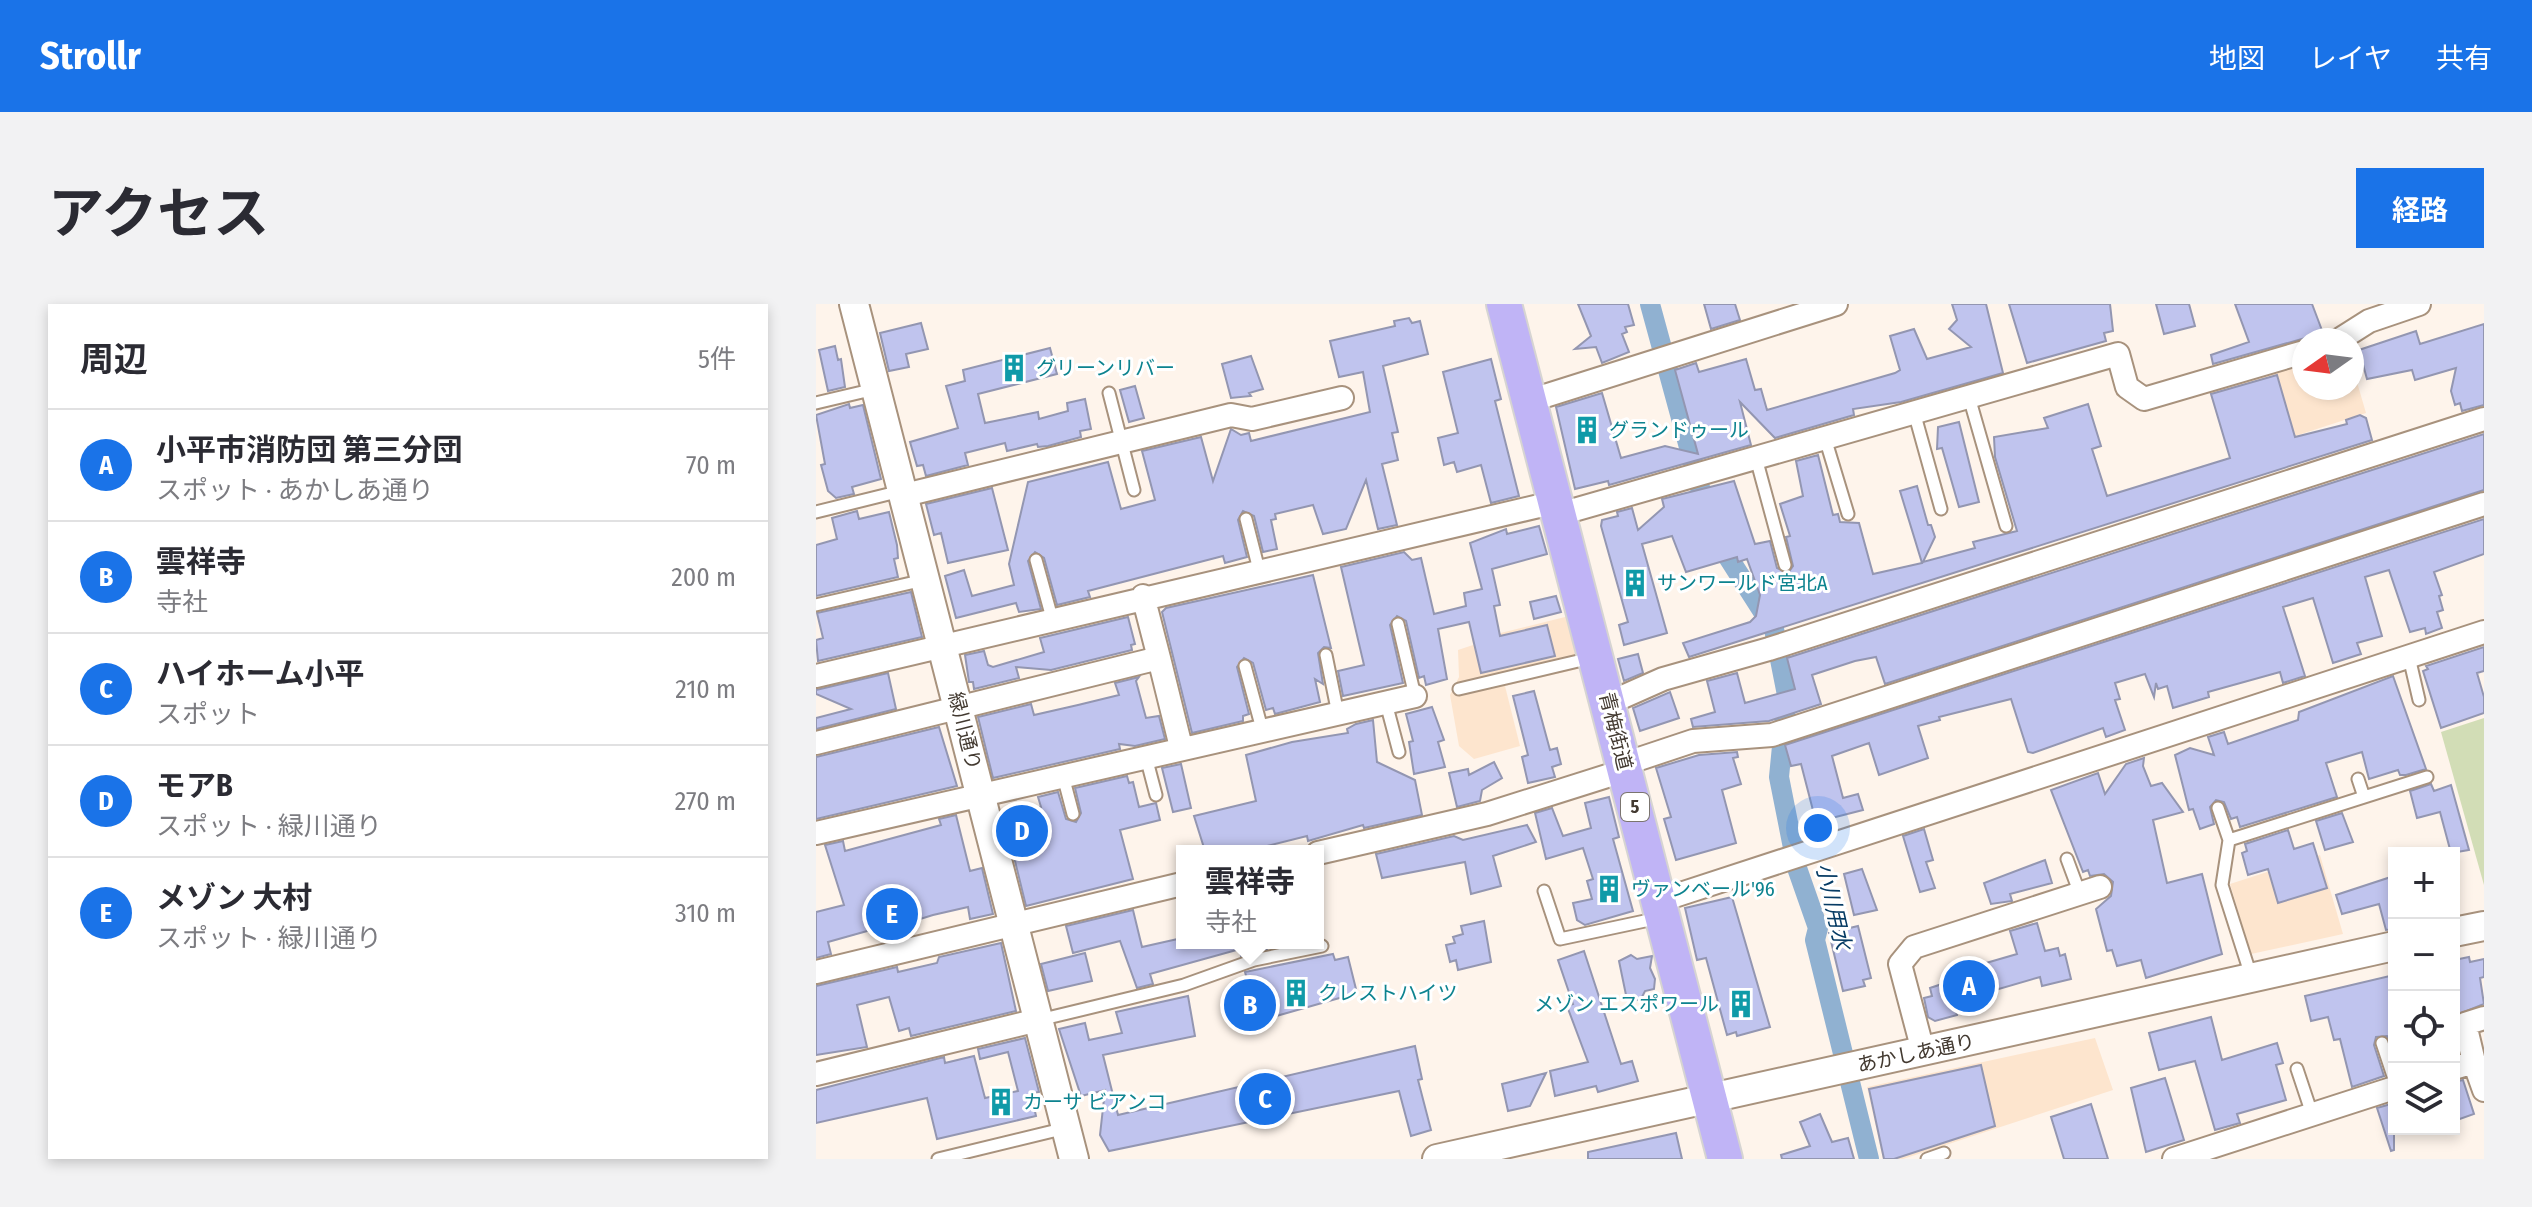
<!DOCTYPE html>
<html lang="ja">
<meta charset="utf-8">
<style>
body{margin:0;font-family:"Fira Sans Condensed","Noto Sans JP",sans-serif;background:#f2f2f3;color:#2b2b33}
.controls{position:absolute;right:24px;bottom:24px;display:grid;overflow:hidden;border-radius:0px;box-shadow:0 4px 12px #0003}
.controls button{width:72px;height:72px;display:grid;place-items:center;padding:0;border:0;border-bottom:2px solid #e1e1e2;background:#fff;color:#2b2b33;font:40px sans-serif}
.compass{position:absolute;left:1476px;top:24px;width:72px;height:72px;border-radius:50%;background:#fff;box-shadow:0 4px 12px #0003;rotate:256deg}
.you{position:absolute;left:1002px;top:524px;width:28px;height:28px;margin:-20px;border:6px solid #fff;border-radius:50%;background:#1a73e8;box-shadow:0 0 0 12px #1a73e833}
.badge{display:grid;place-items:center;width:52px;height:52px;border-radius:50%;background:#1a73e8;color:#fff;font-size:26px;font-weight:700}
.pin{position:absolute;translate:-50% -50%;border:4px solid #fff;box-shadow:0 2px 8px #0006}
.popup{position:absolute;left:360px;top:541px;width:148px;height:104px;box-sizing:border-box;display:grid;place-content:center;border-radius:0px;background:#fff;filter:drop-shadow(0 2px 6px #0005);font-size:26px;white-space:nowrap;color:#7c7c81}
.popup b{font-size:30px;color:#2b2b33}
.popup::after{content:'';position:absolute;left:50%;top:100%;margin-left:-16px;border:16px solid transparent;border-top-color:#fff}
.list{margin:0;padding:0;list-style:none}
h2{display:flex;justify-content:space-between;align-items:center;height:104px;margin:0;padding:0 32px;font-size:34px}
h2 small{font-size:26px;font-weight:400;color:#7c7c81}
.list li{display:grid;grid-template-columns:52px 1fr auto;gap:24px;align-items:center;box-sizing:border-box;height:112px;padding:0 32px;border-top:2px solid #e1e1e2}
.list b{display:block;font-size:30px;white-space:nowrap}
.list p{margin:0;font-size:26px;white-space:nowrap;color:#7c7c81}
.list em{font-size:26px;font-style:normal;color:#7c7c81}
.icon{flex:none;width:44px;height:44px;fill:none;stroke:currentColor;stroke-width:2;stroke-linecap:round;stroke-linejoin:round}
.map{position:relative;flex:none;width:1668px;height:855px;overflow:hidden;border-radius:0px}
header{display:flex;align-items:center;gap:48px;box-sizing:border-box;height:112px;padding:0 40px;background:#1a73e8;color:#fff}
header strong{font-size:38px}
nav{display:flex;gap:44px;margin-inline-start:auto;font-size:28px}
.intro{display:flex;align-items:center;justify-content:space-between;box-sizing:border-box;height:192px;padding:0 48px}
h1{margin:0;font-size:56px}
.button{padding:20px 36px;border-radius:0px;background:#1a73e8;color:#fff;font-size:28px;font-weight:700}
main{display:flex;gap:48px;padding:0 48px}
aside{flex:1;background:#fff;border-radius:0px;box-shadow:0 4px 12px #0003}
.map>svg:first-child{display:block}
.built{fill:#fde5ce}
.green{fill:#d2ddb6}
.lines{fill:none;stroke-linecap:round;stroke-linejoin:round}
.canal{stroke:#90b1d1;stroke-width:20}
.building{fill:#c0c4ee;stroke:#9396b1;stroke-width:2}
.service-casing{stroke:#a8927d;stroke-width:15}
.minor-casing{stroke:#a8927d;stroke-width:26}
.tertiary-casing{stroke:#a8927d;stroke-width:32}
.primary-casing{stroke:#d6d4d2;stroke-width:38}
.service{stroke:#fff;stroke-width:11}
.minor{stroke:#fff;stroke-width:22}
.tertiary{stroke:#fff;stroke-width:28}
.primary{stroke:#c0b4f6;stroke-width:34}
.labels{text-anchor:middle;stroke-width:6;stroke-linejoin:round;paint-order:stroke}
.shield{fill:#fff;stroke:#7b756f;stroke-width:2}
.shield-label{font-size:18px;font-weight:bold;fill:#433a31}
.culture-label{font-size:20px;fill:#0d838f;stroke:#fff;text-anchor:start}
.street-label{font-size:20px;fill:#433a31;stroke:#fff}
.water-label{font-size:22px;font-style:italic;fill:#063b64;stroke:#fff}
</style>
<header>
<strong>Strollr</strong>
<nav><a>地図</a><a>レイヤ</a><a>共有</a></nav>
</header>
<div class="intro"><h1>アクセス</h1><a class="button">経路</a></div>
<main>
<aside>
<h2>周辺<small>5件</small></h2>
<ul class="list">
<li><span class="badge">A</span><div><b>小平市消防団 第三分団</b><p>スポット · あかしあ通り</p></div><em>70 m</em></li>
<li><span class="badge">B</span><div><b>雲祥寺</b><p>寺社</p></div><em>200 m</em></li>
<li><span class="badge">C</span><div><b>ハイホーム小平</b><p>スポット</p></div><em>210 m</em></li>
<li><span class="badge">D</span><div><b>モアB</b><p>スポット · 緑川通り</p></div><em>270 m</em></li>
<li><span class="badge">E</span><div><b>メゾン 大村</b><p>スポット · 緑川通り</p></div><em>310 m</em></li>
</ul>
</aside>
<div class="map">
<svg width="1668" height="855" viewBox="0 0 1668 855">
<rect width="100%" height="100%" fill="#fef4eb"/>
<path class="built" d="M1488,60V84H1536V61L1550,109L1414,153L1393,87Z
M753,312L766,364L689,382L704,442L658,455L643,442L634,391L643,373L642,346L657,341L656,336Z
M1504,551L1527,630L1435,650L1414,580Z
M1279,734L1297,786L1087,855H1067L1051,783Z"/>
<path class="green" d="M1668,414V581L1625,428Z"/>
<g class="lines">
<path class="canal" d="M834,0L886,191L912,253L958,325L971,391L963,473L981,564L1002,624L999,636L1053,855"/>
</g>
<path class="building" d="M762,0H812L818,21L809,23L811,28L806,30L813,48L786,59L780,43L759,45L775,32Z
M888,0H919L924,16L895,25Z
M1136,0H1170L1187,69L1085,98L1037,105L1038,111L959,134L924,98L935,141L793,181L792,177L759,185L740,103L786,89L805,154L849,142L882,150L859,66L880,59L883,68L930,55L939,86L945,85L951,106L1079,69L1084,66L1074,32L1098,25L1111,55L1155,43L1133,25L1141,16Z
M1193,0H1294L1297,27L1288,29L1290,37L1211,59Z
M1340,0H1373L1379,22L1348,30Z
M1419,0H1496L1507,29L1397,60L1395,51L1433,38Z
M593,14L596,19L604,17L612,50L567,62L582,128L576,129L582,156L566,160L581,221L562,225L550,176L530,225L507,230L497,201L459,210L460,215L455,216L461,245L447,248L438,212L427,207L422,216L431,253L409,259L407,252L272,287L274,293L241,301L228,254L219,248L212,257L225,305L203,308L200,299L140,314L129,272L148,266L156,292L198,281L193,260L212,178L292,158L305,205L339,196L326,147L385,133L397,177L415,125L425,131L433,129L435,137L554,108L547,68L523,73L514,37L579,22L578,17Z
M105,19L112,45L90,50L93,63L73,67L64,29Z
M1668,20V101L1646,107L1644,99L1639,101L1635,87L1640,64L1599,76L1596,66L1551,75L1543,46L1600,27L1604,40Z
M19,42L22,56L25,55L29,83L12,87L3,46Z
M234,44L241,70L162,90L169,119L222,108L223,115L252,107L251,99L269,95L275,125L264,127L265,133L232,142L222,143L221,140L191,147L189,139L149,149L152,161L110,172L107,161L101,162L94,138L142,124L130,82L149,77L147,66Z
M435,52L447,85L433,89L435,92L415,94L406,60Z
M675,55L685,95L679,97L703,192L675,199L665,161L641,168L638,158L628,161L622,134L642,129L627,68Z
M1461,71L1479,133L1531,120L1530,116L1544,111L1550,114L1556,136L873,353L867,339L934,318L940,312L944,291L931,255L922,258L921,253L870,268L856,232L826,240L851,329L808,341L803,321L812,318L785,222L786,216L802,212L801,208L816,204L822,226L848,203L846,195L918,177L939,240L954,237L961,264L972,269L977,262L970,233L974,232L964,200L987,192L980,157L1002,151L1017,211L1022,210L1024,218L1043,219L1057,270L1106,259L1084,187L1101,182L1112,221H1115L1119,233L1107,258L1159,244L1157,238L1201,227L1179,153L1178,133L1232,124L1228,114L1272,100L1285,142L1276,145L1291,192L1414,154L1395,90Z
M319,82L328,114L313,118L304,86Z
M33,100L34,104L47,101L65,175L36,183L38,190L20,194L12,187L5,161L9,160L0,111Z
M1143,118L1163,198L1143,203L1126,144L1121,145L1122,123Z
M1668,130V186L1069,380L1060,353L1039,357L996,371L1005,400L953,417L877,423L875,415L899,408L891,377L921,369L929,399L979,385L971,354Z
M176,184L192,246L132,259L125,229L118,231L110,200Z
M41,207L43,215L73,208L81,241L82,254L78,255L82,273L0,292V241L21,235L16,214Z
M1668,215V250L1618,268L1626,291L1623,292L1627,306L1621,308L1626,324L1610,330L1609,324L1594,328L1573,266L1549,273L1566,332L1541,339L1545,350L1517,359L1497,294L1467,303L1489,372L1467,379L1464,368L1392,388L1393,393L1357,404L1351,382L1342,385L1340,379L1338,393L1329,370L1299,379L1304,395L1299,396L1309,426L1290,433L1287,424L1217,449L1212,448L1195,395L1123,413L1124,416L1102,422L1112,454L1063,471L1053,439L1016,452L1027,494L1042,490L1047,506L1000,518L985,460L975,462L969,441Z
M723,222L731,250L676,265L684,301L678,302L684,332L731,321L739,352L665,369L653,318L622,325L631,375L610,381L608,372L603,374L590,317L581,312L574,321L587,379L527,392L522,367L548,361L525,263L588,248L596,256L605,254L618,310L650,302L648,289L666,285L654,239L690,225L691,230Z
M497,271L515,344L508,343L502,349L507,380L499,375L504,398L459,410L457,404L450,406L437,359L428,354L421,363L433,410L427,412V417L376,429L346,308L350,304Z
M95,288L106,333L2,357L0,336L7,334L1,309Z
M740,292L745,308L718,315L714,298Z
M312,313L319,340L315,341L316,346L235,366L200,363L203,374L158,385L157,378H153L149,351L168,347L172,361L177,363L228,348L224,334Z
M1668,343V367L1661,369L1668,393V409L1625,424L1607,367L1612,365L1610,362Z
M822,350L827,369L808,377L802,355Z
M72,369L80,405L0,425V414L35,405L0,390V386Z
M1577,372L1610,465L1590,471H1584L1582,466L1553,475L1546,448L1510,459L1521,493L1424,523L1421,513L1415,515L1408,498L1400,496L1394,503L1398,520L1384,525L1377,505L1373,506L1359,451L1374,444L1398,451L1392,433L1408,428L1412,440L1482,416L1483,408Z
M323,373L320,377L330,414L343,412L349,435L319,442L303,440L304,445L177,474L162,413L215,400L218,411L262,401L303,391L299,379Z
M718,387L734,446L741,444L745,460L736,463L739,473L712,479L706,453L712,451L697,392Z
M854,388L863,414L824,427L817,404Z
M616,403L628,436L622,438L629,463L598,470L593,438L597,437L590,410Z
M557,416L561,458L599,476L606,511L548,524L547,521L492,537L491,532L431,547H389L378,512L440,497L430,451L476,438L532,429L531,425L540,420Z
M123,423L141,482L0,515V453Z
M921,448L922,453L917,454L925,480L906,486L920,539L860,556L848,515L855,513L840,464L883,451Z
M1328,454L1327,462L1335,482L1346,479L1367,508L1337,516L1351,579L1386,570L1406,650L1330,674L1325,656L1301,662L1296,646L1291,647L1280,605L1295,592L1297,578L1288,570L1274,572L1272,566L1267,568L1235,486L1282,469L1289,490L1310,460Z
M678,458L686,474L666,486L664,497L641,503L633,469L652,465L653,471Z
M365,460L375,504L357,508L346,464Z
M311,472L313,479L317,478L323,503L340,499L344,516L304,526L317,575L210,602L188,512L225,503L222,493L242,488L250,515L260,518L265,509L259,484Z
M1615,480L1618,487L1635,481L1653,546L1635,549L1624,508L1601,514L1594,487Z
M793,493L803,533L797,535L817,607L769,621L761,616L757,599L776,595L771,577L777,575L767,544L730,555L719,509L736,504L747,532L775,524L769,499Z
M1526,509L1537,538L1509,546L1500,517Z
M140,511L154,567L166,564L177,610L154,615L152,603L117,611L88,620L90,628L72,632L69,622L12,638L15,650L0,654V608L28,601L9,541L27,537L29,547L125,521L123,515Z
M711,521L720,538L677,552L685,582L655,590L649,558L566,574L560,550L638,532L647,536Z
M1108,525L1117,556L1110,558L1119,584L1104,588L1087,532Z
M1472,526L1478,545L1497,539L1511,584L1462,599L1452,565L1432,571L1426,549L1431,547L1429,540Z
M1229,556L1236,579L1194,590L1196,597L1175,600L1168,579Z
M1046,565L1061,606L1038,611L1028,570Z
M1578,572V625L1570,626L1563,600L1526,610L1520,591Z
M916,593L954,723L921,732L920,728L911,731L890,654L881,656L869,604Z
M317,606L326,643L366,634V639H450L451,645L425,652L424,645L334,670L337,680L321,684L304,637L257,649L250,622Z
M668,617L675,658L642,666L640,656L634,658L630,641L639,639L637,633L647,630L645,622Z
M1221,619L1229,647L1242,644L1244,652L1249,650L1255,675L1226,682L1224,673L1138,698L1141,711L1119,717L1112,713L1108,694L1116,692L1114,684L1171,665L1170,659L1201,650L1194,627Z
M1042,622L1055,674L1047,676L1049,682L1027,687L1013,629Z
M185,639L200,707L95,732L93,724L83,727L73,693L41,701L51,743L0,751V682L81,663L82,668L121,659L123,653Z
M768,647L805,760L816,757L822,777L782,788L780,782L739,792L734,767L772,758L751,702L757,700L742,656Z
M269,649L276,677L232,687L225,660Z
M517,650L519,656L532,653L541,689L422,723L416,698L421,697L418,686L433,683L429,668Z
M815,651L821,655L836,652L834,664L839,675L838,685L829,687L825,695L817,697L810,691L803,657Z
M1653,653L1654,658L1668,655V673L1664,674L1668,700L1638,712V656Z
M1578,671V748L1571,732L1560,733L1558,741L1568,772L1536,783L1524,735L1518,736L1512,713L1495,717L1489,692Z
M372,692L379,732L287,751L302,811L599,742L606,775L602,776L615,826L595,832L583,787L293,847L284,831L289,786L265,792L243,725L269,719L273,736L306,729L300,708Z
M1395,713L1406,756L1461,739L1467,759L1460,761L1470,796L1421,810L1424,819L1399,826L1379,757L1343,766L1333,729Z
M209,734L223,788L215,789L220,812L121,835L111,794L0,819V786L128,753L129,759L158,752L169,794L202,787L192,748L164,755L162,745Z
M1165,761L1179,822L1078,855H1068L1053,785Z
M730,769L714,802L692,807L686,780Z
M1349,774L1368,836L1330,848L1315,784Z
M1647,776L1658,810L1638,817V778Z
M1578,799V846L1575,847L1561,804Z
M1275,800L1292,855H1248L1235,813Z
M1004,810L1016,838L1032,834L1038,855H966L965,851L994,842L984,818Z
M860,829L866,855H772V848Z"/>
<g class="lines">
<defs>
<path id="service" d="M293,89L318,186
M1153,93L1190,222
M0,99L59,85
M1098,108L1125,205
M1009,134L1032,210
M940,154L969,261
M0,208L85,187
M430,215L443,266
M220,256L236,314
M0,301L108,276
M582,320L599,392
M510,351L522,410
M1593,353L1603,396
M429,362L446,425
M643,385L775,354
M570,399L583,448
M330,453L340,491
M247,472L257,510
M1542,475L1548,493
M1402,504L1413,536
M1251,555L1264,590
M728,587L744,635L843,614
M1436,675L1406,581L1413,536L1611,473
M223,716L368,681L438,656L506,642
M1566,739L1578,775
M1481,765L1496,810
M122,855L250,824
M1111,855L1128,849"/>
<path id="minor" d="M1523,36L1553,17L1603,0
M713,97L1020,0
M89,191L415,111L436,115L526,94
M744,210L1302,50L1311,83L1328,95L1488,48
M327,292L343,354
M0,372L740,198
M793,399L847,375L953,345L1668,115
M0,439L343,354L365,443
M808,460L877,437L956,431L1668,200
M0,529L599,392
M502,549L671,510L810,466
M843,597L1668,328
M0,668L366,580
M1107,747L1084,660L1098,643L1284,583
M1658,758L1649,720L1668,714
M1638,764L1658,758L1668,786
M0,770L222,716
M1358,855L1578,784"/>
<path id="tertiary" d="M38,0L258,855
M1638,628L1668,622
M621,855L1578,642"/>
<path id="primary" d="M688,0L909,855"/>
</defs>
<use href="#service" class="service-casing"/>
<use href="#minor" class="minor-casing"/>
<use href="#tertiary" class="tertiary-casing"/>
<use href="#primary" class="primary-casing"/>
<use href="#service" class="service"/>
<use href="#minor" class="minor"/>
<use href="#tertiary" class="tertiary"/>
<use href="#primary" class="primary"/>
</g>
<defs>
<symbol id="building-bare" viewBox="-9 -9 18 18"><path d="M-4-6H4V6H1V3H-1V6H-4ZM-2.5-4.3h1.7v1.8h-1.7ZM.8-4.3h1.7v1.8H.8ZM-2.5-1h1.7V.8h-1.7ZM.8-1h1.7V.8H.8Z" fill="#0f9aa8" stroke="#fff" stroke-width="2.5" paint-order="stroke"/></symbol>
</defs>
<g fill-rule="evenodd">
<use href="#building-bare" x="178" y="44" width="40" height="40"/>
<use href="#building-bare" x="751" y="106" width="40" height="40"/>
<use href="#building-bare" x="799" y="259" width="40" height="40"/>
<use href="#building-bare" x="773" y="565" width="40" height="40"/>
<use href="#building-bare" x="460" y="669" width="40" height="40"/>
<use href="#building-bare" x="905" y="680" width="40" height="40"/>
<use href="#building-bare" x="165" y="778" width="40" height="40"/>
</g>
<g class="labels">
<rect class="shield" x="805" y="489" width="28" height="28" rx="6"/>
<g class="shield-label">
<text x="819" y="509">5</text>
</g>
<g class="culture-label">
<text x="220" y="71">グリーンリバー</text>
<text x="793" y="133">グランドゥール</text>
<text x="841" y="286">サンワールド宮北A</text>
<text x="815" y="592">ヴァンベール'96</text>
<text x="502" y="696">クレストハイツ</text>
<text x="903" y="707" text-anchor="end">メゾン エスポワール</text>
<text x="207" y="805">カーサ ビアンコ</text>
</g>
<g class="street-label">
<text transform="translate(149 427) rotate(76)" y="7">緑川通り</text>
<text transform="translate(800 427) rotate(76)" y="7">青梅街道</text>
<text transform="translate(1100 749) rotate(-12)" y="7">あかしあ通り</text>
</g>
<g class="water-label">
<text transform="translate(1018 602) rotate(77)" y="8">小川用水</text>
</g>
</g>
</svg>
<div class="controls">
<button>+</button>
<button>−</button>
<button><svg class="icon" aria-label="locate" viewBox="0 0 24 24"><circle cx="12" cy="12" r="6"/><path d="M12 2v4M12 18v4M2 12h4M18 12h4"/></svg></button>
<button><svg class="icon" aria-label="layers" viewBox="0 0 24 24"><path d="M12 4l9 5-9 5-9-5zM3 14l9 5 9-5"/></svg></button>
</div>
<svg class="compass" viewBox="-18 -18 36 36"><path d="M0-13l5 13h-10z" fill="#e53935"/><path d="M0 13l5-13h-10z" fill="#7c7c81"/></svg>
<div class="you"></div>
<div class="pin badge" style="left:1153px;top:682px">A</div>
<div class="pin badge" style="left:434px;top:701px">B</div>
<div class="popup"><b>雲祥寺</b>寺社</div>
<div class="pin badge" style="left:449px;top:795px">C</div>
<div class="pin badge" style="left:206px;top:527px">D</div>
<div class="pin badge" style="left:76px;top:610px">E</div>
</div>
</main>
